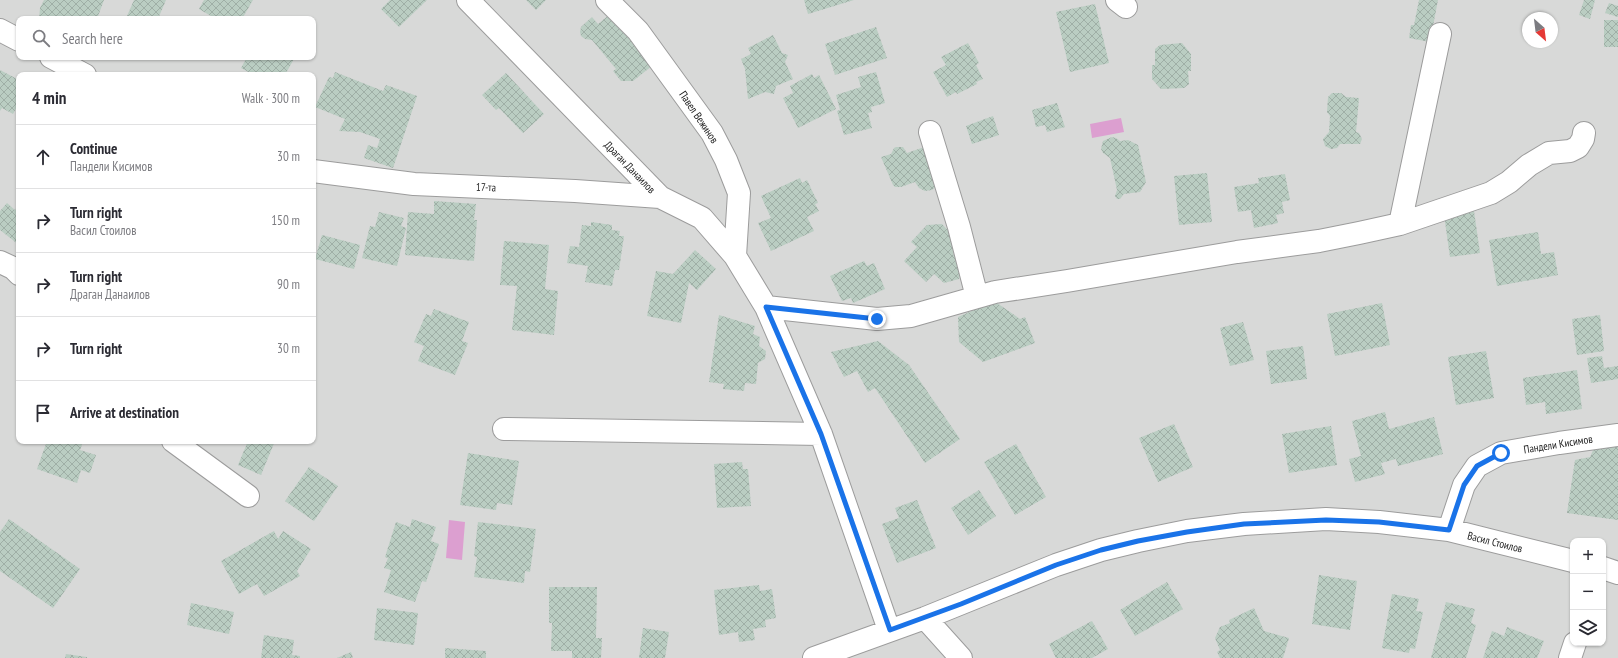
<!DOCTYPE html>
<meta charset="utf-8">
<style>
body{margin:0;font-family:"PT Sans Narrow",sans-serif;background:#f2f2f3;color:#2b2b33}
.controls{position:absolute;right:12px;bottom:12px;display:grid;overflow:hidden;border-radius:8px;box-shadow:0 1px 3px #0004}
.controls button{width:36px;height:36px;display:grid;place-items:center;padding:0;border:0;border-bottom:1px solid #e1e1e2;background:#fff;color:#2b2b33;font:20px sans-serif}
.compass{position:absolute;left:1522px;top:12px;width:36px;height:36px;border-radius:50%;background:#fff;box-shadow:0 1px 3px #0004;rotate:152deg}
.stop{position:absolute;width:12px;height:12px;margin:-9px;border:3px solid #1a73e8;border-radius:50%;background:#fff}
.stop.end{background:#1a73e8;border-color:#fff;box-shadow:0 1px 4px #0008}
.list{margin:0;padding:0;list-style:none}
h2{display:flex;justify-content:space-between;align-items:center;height:52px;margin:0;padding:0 16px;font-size:17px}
h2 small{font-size:13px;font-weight:400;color:#7c7c81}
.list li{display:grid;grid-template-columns:26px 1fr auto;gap:12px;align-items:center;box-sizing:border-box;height:64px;padding:0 16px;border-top:1px solid #e1e1e2}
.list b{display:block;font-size:15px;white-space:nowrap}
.list p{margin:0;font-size:13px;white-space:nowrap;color:#7c7c81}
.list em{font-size:13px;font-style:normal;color:#7c7c81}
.icon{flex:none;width:22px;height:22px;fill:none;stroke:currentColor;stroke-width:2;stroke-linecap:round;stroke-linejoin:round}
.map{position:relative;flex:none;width:1618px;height:658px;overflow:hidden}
.search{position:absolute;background:#fff;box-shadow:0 1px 3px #0004;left:16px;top:16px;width:300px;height:44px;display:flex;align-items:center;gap:10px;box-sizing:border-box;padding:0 14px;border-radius:8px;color:#7c7c81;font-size:15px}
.panel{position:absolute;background:#fff;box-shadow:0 1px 3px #0004;left:16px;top:72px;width:300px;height:372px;border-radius:8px}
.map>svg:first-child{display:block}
.residential{fill:#d8d9d8;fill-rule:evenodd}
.water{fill:#dc9fd0}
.building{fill:url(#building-cross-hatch)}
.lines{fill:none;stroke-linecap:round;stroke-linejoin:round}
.minor-casing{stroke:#9c9c9c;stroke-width:24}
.minor{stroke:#fff;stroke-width:22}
.route{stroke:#1a73e8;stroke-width:5}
.labels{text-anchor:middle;stroke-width:3;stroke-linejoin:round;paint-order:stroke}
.street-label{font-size:11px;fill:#1b1b1b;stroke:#fff}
</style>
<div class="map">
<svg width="1618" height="658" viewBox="0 0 1618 658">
<defs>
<pattern id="building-cross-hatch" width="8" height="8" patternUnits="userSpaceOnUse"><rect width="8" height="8" fill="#bacdc2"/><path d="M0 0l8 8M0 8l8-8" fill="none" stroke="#9fafa6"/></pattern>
</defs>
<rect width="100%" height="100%" fill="#e0ede9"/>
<path class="residential" d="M0,0H1618V658H0ZM1528,18H1552V42H1528ZM19,19H313V57H19ZM19,75H313V441H19ZM1573,541H1603V643H1573Z"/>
<path class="water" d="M1121,118L1124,132L1092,138L1090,124Z
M449,520L465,522L462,560L446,558Z"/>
<path class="building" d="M44,0H104L97,19H39L40,8Z
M134,0H166L158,19H134L127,16Z
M204,0H253L242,19H216L199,9Z
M390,0H427L399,27L381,9Z
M526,0H546L536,10Z
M804,0H854L808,14Z
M1419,0H1438L1430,42L1409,38L1411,25H1414Z
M1584,0H1595L1590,19L1579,15Z
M1609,3L1618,6V17L1605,13Z
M1095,4L1109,63L1070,72L1056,12Z
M615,10L657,62L633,81H621L613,71L616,69L592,40L585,39L581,36L580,32L581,27L592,17L598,24Z
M1604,20H1618V47H1604Z
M876,27L887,58L835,75L825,44Z
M773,35L782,53L788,55L785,62L793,79L776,86L774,94L765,92L748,99L745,69L741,59L751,54L748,48Z
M968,43L979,63L976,65L983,79L976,82L977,84L957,94L956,92L947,97L933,72L946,65L941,57Z
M1182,43L1191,54V71H1188L1189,84L1184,88L1161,89L1152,79V65H1155V49L1160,45Z
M247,57H295L285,75H254L241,68Z
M0,70L19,80V92L17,96L19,97V103L13,114L2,108L0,111Z
M335,72L383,91L386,85L417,96L393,168L364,158L368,145L377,148L380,139L360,132L339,131L345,119L315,107L329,77L333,78Z
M876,72L885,103L871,107L872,112L868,113L872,128L844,135L837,111L840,110L836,95L861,87L858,77Z
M506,73L544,114L523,133L499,108L496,110L482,95Z
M812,74L814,78L819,75L836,109L798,128L783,98L793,93L790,86Z
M1332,93H1341L1346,97L1359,98L1356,132L1359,133L1362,139L1360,144H1340L1337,148L1331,149L1325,146L1323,139L1329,132L1330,116L1327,112L1328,97Z
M1057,103L1065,127L1047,132L1045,125L1036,127L1032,110Z
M993,116L999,135L972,144L966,126Z
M1112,137L1116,138L1120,141L1128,140L1138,145L1146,182L1140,192L1124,194L1120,199H1117L1115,196L1117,190L1110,158L1103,153L1101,149L1103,141Z
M930,145L937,186L932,190L925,191L919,188L915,182L901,187H895L893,185L881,157L891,154L894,148L896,147H903L907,153Z
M1207,173L1212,222L1179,225L1174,176Z
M1285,174L1290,200L1282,202L1284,213L1276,215L1278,223L1254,228L1251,210L1238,212L1234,187L1259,183L1258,178Z
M800,178L802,183L807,180L818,203L815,204L819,211L807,217L814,231L771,251L758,223L771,218L761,196Z
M434,201L476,204L474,220H477L474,261L405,255L408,212L434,214Z
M7,203L15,210L19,204V245L0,230V211Z
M1473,204L1480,253L1450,257L1444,215Z
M379,212L404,218L401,226L406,228L397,266L362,258L370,226L375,227Z
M591,222L612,225V230L620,231L619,236H624L619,270H615L612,286L585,282L588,266L567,263L570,246L579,247L582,225L591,226Z
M942,224L962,245L953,254L962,265L959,279L944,283L934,274L926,282L904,261L917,247L911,242L927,225Z
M1538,232L1541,254L1554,252L1558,275L1497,286L1489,240Z
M322,235L360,245L354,269L315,259Z
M504,241L549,245L545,289L558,291L554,335L512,330L517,286L500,285Z
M695,250L716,269L697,290L689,283L681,323L647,316L656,271L673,274Z
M864,261L867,266L874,263L885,289L853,303L851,298L842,301L830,276Z
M994,301L1020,319L1025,317L1035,343L983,362L959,342L958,317Z
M1382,303L1390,345L1335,356L1327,314Z
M434,309L469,322L462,341L468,343L455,375L418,361L424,346L414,342L426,314L431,316Z
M719,315L755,326L753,334L760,337L759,346L766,351L765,359L758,363L756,384L745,383L744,391L723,389L724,384L709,382Z
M1600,315L1604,351L1577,355L1572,319Z
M1243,322L1254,360L1230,366L1220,328Z
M878,341L909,365L960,439L925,463L875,388L868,392L857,371L844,377L831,352Z
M1303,346L1307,379L1271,384L1266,351Z
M1486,351L1494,398L1456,405L1448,357Z
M1602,356L1604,368L1618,366V379L1591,383L1587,358Z
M1577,370L1582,409L1546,414L1545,402L1526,405L1523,378Z
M1385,412L1389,429L1434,417L1443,454L1398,466L1396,459L1381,463L1385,474L1355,482L1349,459L1361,456L1352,421Z
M1174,424L1193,467L1158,482L1139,438Z
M1331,426L1337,465L1289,473L1282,434Z
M47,441L53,443V441H79L83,442L80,450L96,455L90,473L81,470L77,483L37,469Z
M248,441H275L261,475L238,465Z
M1016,444L1046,497L1015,515L984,462Z
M1618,444V520L1567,513L1575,460L1590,457L1594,448Z
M468,453L519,461L512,505L497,503L496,510L460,505Z
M742,462L743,469H748L751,506L717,508L714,464Z
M309,467L338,486L314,521L285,501Z
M979,490L996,516L968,535L951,508Z
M917,500L936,548L897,563L882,524L899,518L895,508Z
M9,519L80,569L53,608L0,571V532Z
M412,519L436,527L431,541L439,544L426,582L422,581L415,602L384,592L391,570L384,568L388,558L385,557L396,522L410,527Z
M478,522L536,529L530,572L525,571L524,583L474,577L477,557L474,556Z
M274,531L278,539L283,531L311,549L297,571L300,576L264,596L257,584L239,594L221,561Z
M1319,575L1357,581L1350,630L1312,624Z
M1167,582L1183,609L1135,636L1120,610Z
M759,585L760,591L772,589L776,618L765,620L766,627L753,629L755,640L739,642L738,632L719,635L714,590Z
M549,587H597L596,638H602L601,658H572V651H551L552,623H549Z
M1392,594L1419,599L1416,611L1423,612L1415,649L1410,648L1409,653L1382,648Z
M1446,602L1475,609L1471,623L1476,625L1466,658H1431Z
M191,603L234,612L229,634L187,625Z
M377,608L418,613L414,645L374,640Z
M1254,608L1264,631L1289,638L1283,658H1220L1217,652L1220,650L1215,638L1220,627L1230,623L1229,620Z
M1092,621L1108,649L1092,658H1056L1049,644Z
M1507,627L1544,641L1537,658H1483L1492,631L1504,636Z
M643,628L669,632L665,658H639Z
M264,635L294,640L292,655L300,656V658H261Z
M445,648L486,651V658H445Z
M351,652L353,658H337Z
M66,654L87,657V658H65Z"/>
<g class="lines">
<defs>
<path id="minor" d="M468,0L660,197L702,218L735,256L766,307L821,434L889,630
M607,0L638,31L712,133L726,160L739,193L735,256
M1117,0L1126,7
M0,30L19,40
M51,57L85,75
M930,132L959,227L977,297
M313,171L414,184L575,191L660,197
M1400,224L1440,34
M0,262L13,268L19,274
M766,307L877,319L911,316L995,292L1067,281L1237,252L1319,241L1359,233L1400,224L1491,193L1509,182L1529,165L1549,153L1570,151L1578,147L1583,139L1584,133
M504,429L821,434
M173,441L248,496
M1449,530L1464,485L1477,466L1501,453L1559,443L1618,435
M1603,568L1618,573
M925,618L961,658
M814,658L925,618L1056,565L1101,550L1138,541L1187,531L1244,524L1326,519L1379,522L1449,530L1573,561
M1570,658L1575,643"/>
</defs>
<use href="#minor" class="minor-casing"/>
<use href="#minor" class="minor"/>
</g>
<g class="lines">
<path class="route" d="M877,319L766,307L821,434L890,630L961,604L1056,565L1101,550L1138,541L1187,532L1244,524L1326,520L1379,522L1449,530L1464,485L1477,466L1501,453"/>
</g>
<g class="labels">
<g class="street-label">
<text transform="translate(699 117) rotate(56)" y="4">Павел Вежинов</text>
<text transform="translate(630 167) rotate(46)" y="4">Драган Данаилов</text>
<text transform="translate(486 187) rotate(2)" y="4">17-та</text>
<text transform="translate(1558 444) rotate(-9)" y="4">Пандели Кисимов</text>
<text transform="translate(1495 542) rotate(14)" y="4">Васил Стоилов</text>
</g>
</g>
</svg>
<div class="controls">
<button>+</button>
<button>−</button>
<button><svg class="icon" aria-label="layers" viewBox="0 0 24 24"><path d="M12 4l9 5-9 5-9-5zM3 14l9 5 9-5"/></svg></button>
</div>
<svg class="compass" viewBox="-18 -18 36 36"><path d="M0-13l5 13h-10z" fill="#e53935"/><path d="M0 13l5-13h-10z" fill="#7c7c81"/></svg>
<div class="stop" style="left:1501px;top:453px"></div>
<div class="stop end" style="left:877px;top:319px"></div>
<div class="search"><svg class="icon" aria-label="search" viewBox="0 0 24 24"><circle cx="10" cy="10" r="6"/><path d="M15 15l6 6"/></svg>Search here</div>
<section class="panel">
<h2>4 min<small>Walk · 300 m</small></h2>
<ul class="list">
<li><svg class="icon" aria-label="ahead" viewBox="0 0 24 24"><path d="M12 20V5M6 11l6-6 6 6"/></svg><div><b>Continue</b><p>Пандели Кисимов</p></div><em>30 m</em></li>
<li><svg class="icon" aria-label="right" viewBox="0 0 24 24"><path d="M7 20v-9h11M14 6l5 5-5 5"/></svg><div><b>Turn right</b><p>Васил Стоилов</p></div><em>150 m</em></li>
<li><svg class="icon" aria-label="right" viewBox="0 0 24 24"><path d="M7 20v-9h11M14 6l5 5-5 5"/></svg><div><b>Turn right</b><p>Драган Данаилов</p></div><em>90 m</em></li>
<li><svg class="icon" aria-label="right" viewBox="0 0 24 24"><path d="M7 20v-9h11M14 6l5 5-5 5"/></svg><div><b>Turn right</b></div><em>30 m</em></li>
<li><svg class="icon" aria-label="arrive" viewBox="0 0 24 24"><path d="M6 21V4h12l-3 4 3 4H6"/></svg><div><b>Arrive at destination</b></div></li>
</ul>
</section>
</div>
